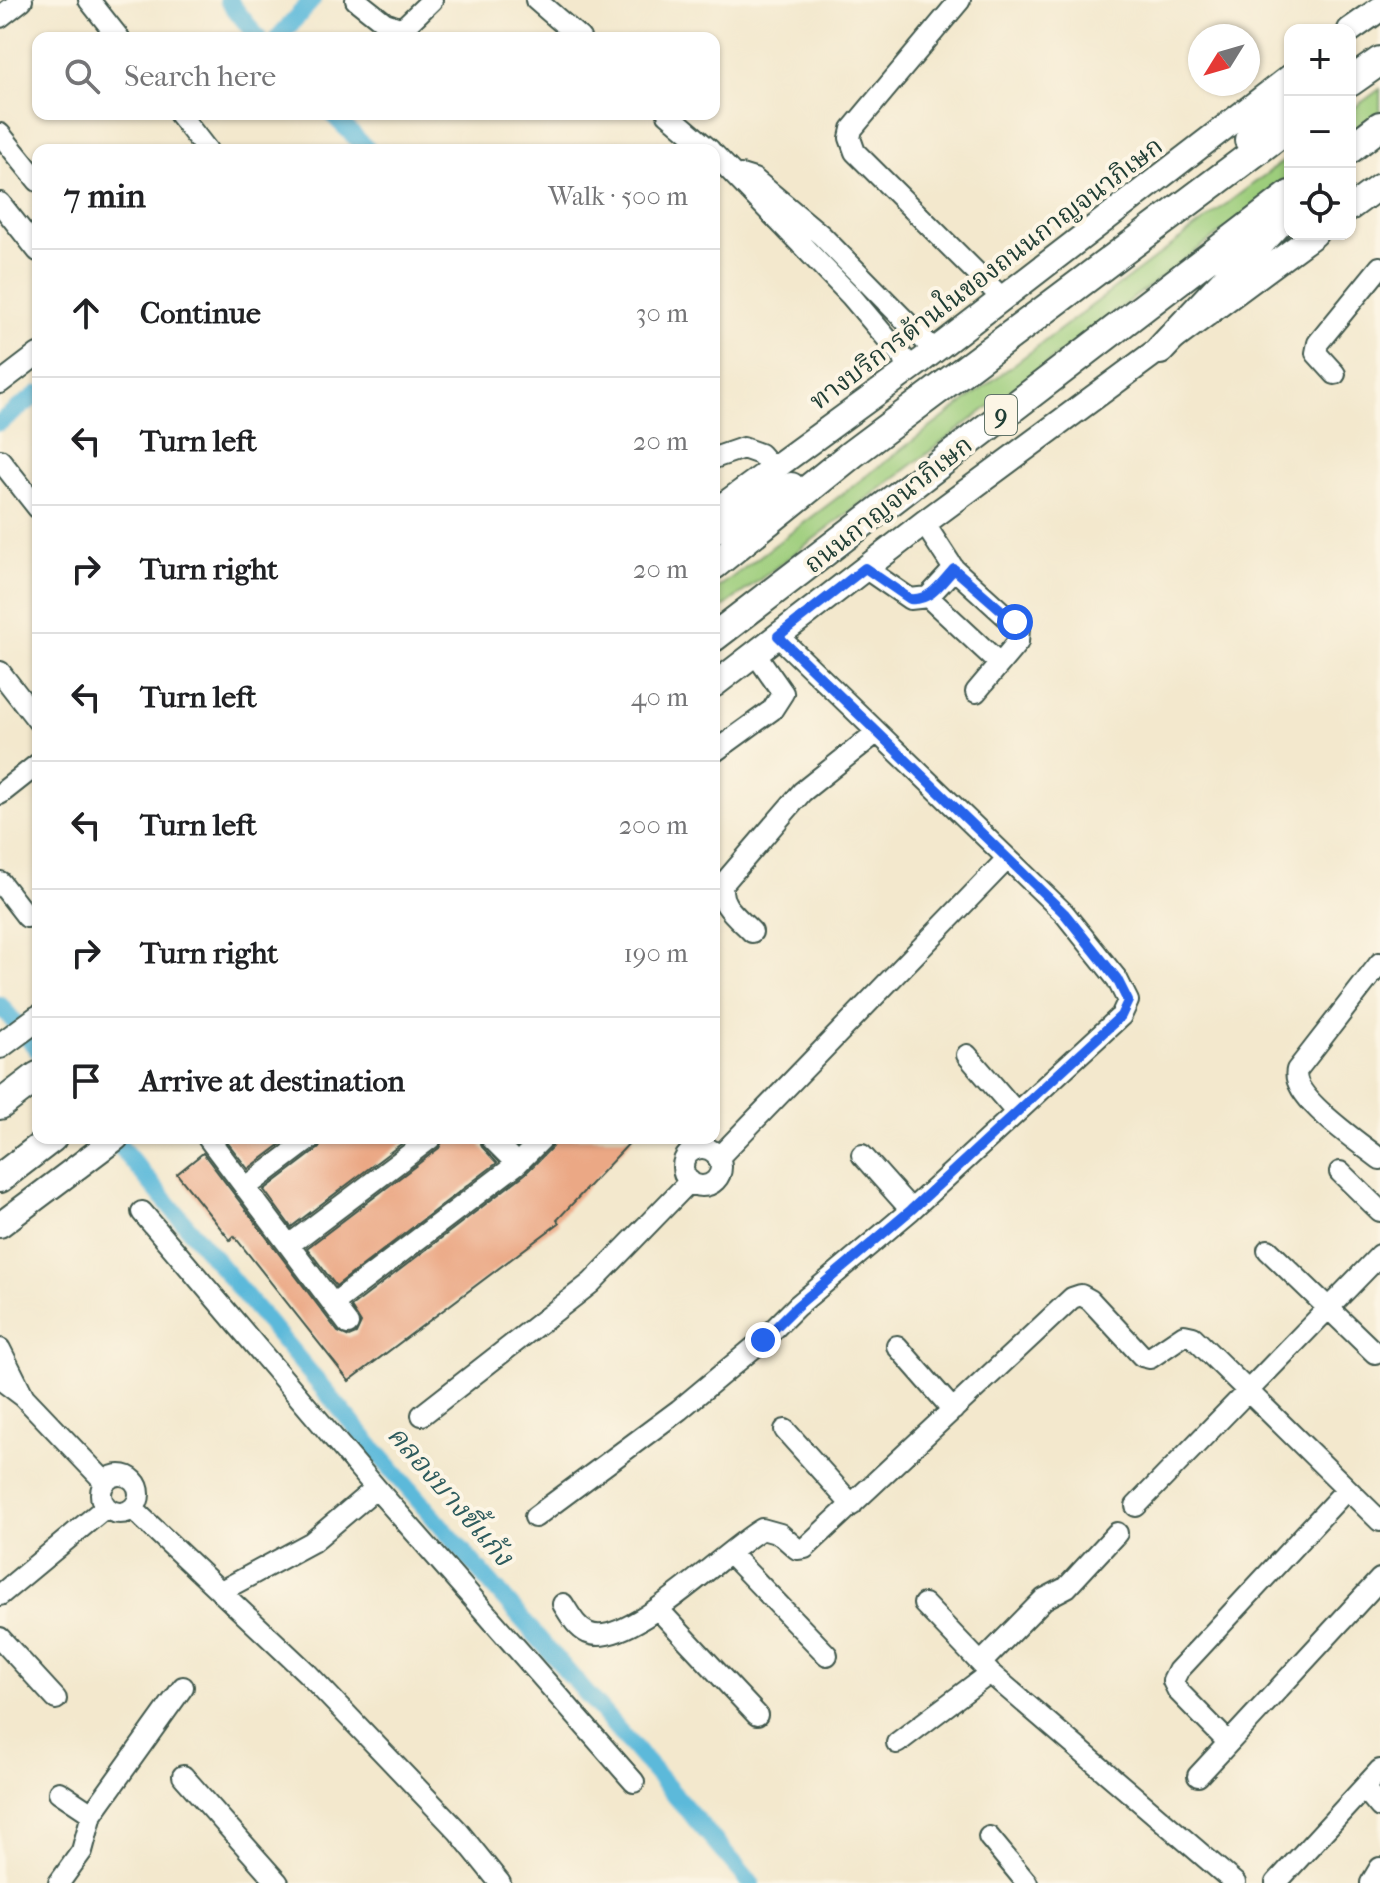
<!DOCTYPE html>
<meta charset="utf-8">
<style>
body{margin:0;font-family:"IM FELL French Canon","Noto Serif Thai",serif;background:#f6f6f6;color:#202124}
.controls{position:absolute;right:24px;top:24px;display:grid;overflow:hidden;border-radius:16px;box-shadow:0 2px 6px #0004}
.controls button{width:72px;height:72px;display:grid;place-items:center;padding:0;border:0;border-bottom:2px solid #e0e0e0;background:#fff;color:#202124;font:40px sans-serif}
.compass{position:absolute;left:1188px;top:24px;width:72px;height:72px;border-radius:50%;background:#fff;box-shadow:0 2px 6px #0004;rotate:233deg}
.stop{position:absolute;width:24px;height:24px;margin:-18px;border:6px solid #2563eb;border-radius:50%;background:#fff}
.stop.end{background:#2563eb;border-color:#fff;box-shadow:0 2px 8px #0008}
.list{margin:0;padding:0;list-style:none}
h2{display:flex;justify-content:space-between;align-items:center;height:104px;margin:0;padding:0 32px;font-size:34px}
h2 small{font-size:26px;font-weight:400;color:#757577}
.list li{display:grid;grid-template-columns:52px 1fr auto;gap:24px;align-items:center;box-sizing:border-box;height:128px;padding:0 32px;border-top:2px solid #e0e0e0}
.list b{display:block;font-size:30px;white-space:nowrap}
.list em{font-size:26px;font-style:normal;color:#757577}
.icon{flex:none;width:44px;height:44px;fill:none;stroke:currentColor;stroke-width:2;stroke-linecap:round;stroke-linejoin:round}
.map{position:relative;flex:none;width:1380px;height:1883px;overflow:hidden}
.search{position:absolute;background:#fff;box-shadow:0 2px 6px #0004;left:32px;top:32px;width:688px;height:88px;display:flex;align-items:center;gap:20px;box-sizing:border-box;padding:0 28px;border-radius:16px;color:#757577;font-size:30px}
.panel{position:absolute;background:#fff;box-shadow:0 2px 6px #0004;left:32px;top:144px;width:688px;height:1000px;border-radius:16px}
.map>svg:first-child{display:block}
.green{fill:#9dcd7b;stroke:#5e8558;stroke-width:2}
.lines{fill:none;stroke-linecap:round;stroke-linejoin:round}
.canal{stroke:#5cb9da;stroke-width:18}
.building{fill:#eba885}
.minor-casing{stroke:#3f574b;stroke-width:24}
.major-casing{stroke:#3f574b;stroke-width:28}
.highway-casing{stroke:#3f574b;stroke-width:32}
.minor{stroke:#fff;stroke-width:20}
.major{stroke:#fff;stroke-width:24}
.highway{stroke:#fff;stroke-width:28}
.route{stroke:#2563eb;stroke-width:10}
.labels{text-anchor:middle;stroke-width:8;stroke-linejoin:round;paint-order:stroke}
.shield{fill:#fcf5e5;stroke:#617469;stroke-width:2}
.shield-label{font-size:24px;font-weight:bold;fill:#1f3d34}
.street-label{font-size:26px;fill:#1f3d34;stroke:#fcf5e5}
.water-label{font-size:28px;font-style:italic;fill:#2e5c5e;stroke:#fcf5e5}
</style>
<div class="map">
<svg width="1380" height="1883" viewBox="0 0 1380 1883">
<rect width="100%" height="100%" fill="#fcf5e5"/>
<filter id="ink" filterUnits="userSpaceOnUse"><feTurbulence type="fractalNoise" baseFrequency=".0125" numOctaves="2"/><feDisplacementMap in="SourceGraphic" scale="16" xChannelSelector="R" yChannelSelector="G"/><feConvolveMatrix kernelMatrix="1 2 1 2 8 2 1 2 1" color-interpolation-filters="sRGB"/></filter>
<filter id="wash" filterUnits="userSpaceOnUse"><feTurbulence type="fractalNoise" baseFrequency=".006" numOctaves="4" result="noise"/><feDisplacementMap in="SourceGraphic" scale="32" xChannelSelector="R" yChannelSelector="G"/><feGaussianBlur stdDeviation="1.8" result="paint"/><feColorMatrix in="noise" values="0 0 0 0 0 0 0 0 0 0 0 0 0 0 0 0 0 1.4 0 .05"/><feComposite in="paint" operator="in"/></filter>
<g filter="url(#wash)">
<rect width="100%" height="100%" fill="#f3e8cd"/>
<path class="green" d="M1380,89V112L1350,134V111Z
M1290,156V180L714,614V591Z"/>
<g class="lines">
<path class="canal" d="M228,0L258,38
M278,38L312,0
M332,114L368,150
M0,422L38,394
M0,1005L38,1050
M113,1138L368,1442L751,1883"/>
</g>
<g id="blocks">
<path class="building" d="M224,1138H289L248,1169Z
M324,1138H409L291,1227L264,1190L319,1148Z
M444,1138H478L482,1147L497,1163L336,1286L307,1248L439,1148Z
M556,1138H634L557,1220L559,1223L349,1381L234,1236L230,1240L177,1174L203,1153L338,1332L349,1337L356,1334L361,1323L351,1307L525,1174L552,1147Z"/>
</g>
</g>
<g filter="url(#ink)">
<use href="#blocks" fill-opacity="0" stroke="#3f574b" stroke-width="2"/>
<g class="lines">
<defs>
<path id="minor" d="M89,0L119,38
M356,0L385,23L402,29L432,0
M536,0L580,38
M960,0L852,129L850,138L855,152L1003,299
M0,17L22,0
M179,114L207,150
M668,114L710,150
M0,134L38,181
M714,154L851,296L911,367
M741,175L754,179L821,235L934,350
M0,203L38,251
M1335,374L1316,353L1318,343L1380,267
M0,383L38,354
M714,458L743,448L760,454L773,469
M0,460L38,508
M865,568L910,599L928,597L954,569L924,523
M954,569L1019,628L1018,642L976,692
M928,597L999,663
M0,672L38,721
M714,752L772,710L783,693L755,653
M0,794L38,764
M0,882L27,917
M752,932C739,918 717,904 723,884L802,792L876,733
M1380,963L1297,1070C1289,1096 1360,1143 1380,1159
M967,1055L1016,1112
M208,1138L348,1324
M491,1138L517,1164
M683 1167a19 19 0 1 1 38 0a19 19 0 1 1-38 0Z
M862,1155L911,1210
M718,1158L1007,859
M1340,1172L1380,1211
M245,1188L311,1138
M142,1212L376,1488L634,1782
M289,1245L431,1138
M1268,1250L1375,1353
M333,1304L517,1164L543,1138
M897,1346L953,1410
M0,1349L23,1395
M0,1379L24,1397L105,1482
M422,1415L591,1283L690,1181
M785,1430L852,1505
M101 1494a19 19 0 1 1 38 0a19 19 0 1 1-38 0Z
M1136,1506L1380,1255
M133,1509L307,1673L458,1831L500,1883
M535,1517L679,1410L763,1340L797,1306L911,1210L1121,1016L1128,1001L1117,979L1064,913L778,636
M730,1554L827,1655
M221,1591L312,1542L376,1488
M0,1595L106,1507
M563,1604C570,1615 576,1627 588,1633C627,1651 727,1548 762,1529L780,1534L797,1549L805,1548L1072,1298L1081,1295L1090,1300L1142,1356L1150,1358L1184,1335L1193,1337L1380,1521
M924,1604L990,1673L1235,1883
M658,1609L757,1715
M0,1638L56,1699
M981,1663L1044,1599L1067,1587L1117,1533
M1228,1742L1178,1691L1173,1681L1178,1671L1347,1489
M897,1743L990,1673
M183,1776L278,1883
M1198,1776L1380,1579
M1364,1788L1380,1807
M59,1792L92,1814
M989,1837L1027,1883
M59,1883L82,1851L92,1814L183,1687
M1276,1883L1380,1770
M1371,1883L1380,1868"/>
<path id="major" d="M1350,30L1380,9
M1350,208L1380,186
M714,512L921,361L1290,77
M714,685L924,523L1315,234
M0,1046L38,1018
M0,1225L116,1138"/>
<path id="highway" d="M1350,82L1380,61
M1249,140L1290,96
M1350,149L1380,126
M1160,350L1289,212
M714,529L791,487
M714,565L852,454L1290,126
M714,637L1290,195
M0,1105L38,1076
M0,1178L52,1138"/>
</defs>
<use href="#minor" class="minor-casing"/>
<use href="#major" class="major-casing"/>
<use href="#highway" class="highway-casing"/>
<use href="#minor" class="minor"/>
<use href="#major" class="major"/>
<use href="#highway" class="highway"/>
</g>
</g>
<g class="lines" filter="url(#ink)">
<path class="route" d="M763,1340L797,1306L911,1210L1121,1016L1128,1001L1117,979L1064,913L778,636L865,568L910,599C931,601 941,583 954,569L1015,622"/>
</g>
<g class="labels">
<rect class="shield" x="985" y="395" width="32" height="40" rx="6"/>
<g class="shield-label">
<text x="1001" y="423">9</text>
</g>
<g class="street-label">
<text transform="translate(986 273) rotate(-37)" y="9">ทางบริการด้านในของถนนกาญจนาภิเษก</text>
<text transform="translate(888 504) rotate(-38)" y="9">ถนนกาญจนาภิเษก</text>
</g>
<g class="water-label">
<text transform="translate(451 1495) rotate(49)" y="10">คลองบางขี้แก้ง</text>
</g>
</g>
</svg>
<div class="controls">
<button>+</button>
<button>−</button>
<button><svg class="icon" aria-label="locate" viewBox="0 0 24 24"><circle cx="12" cy="12" r="6"/><path d="M12 2v4M12 18v4M2 12h4M18 12h4"/></svg></button>
</div>
<svg class="compass" viewBox="-18 -18 36 36"><path d="M0-13l5 13h-10z" fill="#e53935"/><path d="M0 13l5-13h-10z" fill="#757577"/></svg>
<div class="stop" style="left:1015px;top:622px"></div>
<div class="stop end" style="left:763px;top:1340px"></div>
<div class="search"><svg class="icon" aria-label="search" viewBox="0 0 24 24"><circle cx="10" cy="10" r="6"/><path d="M15 15l6 6"/></svg>Search here</div>
<section class="panel">
<h2>7 min<small>Walk · 500 m</small></h2>
<ul class="list">
<li><svg class="icon" aria-label="ahead" viewBox="0 0 24 24"><path d="M12 20V5M6 11l6-6 6 6"/></svg><div><b>Continue</b></div><em>30 m</em></li>
<li><svg class="icon" aria-label="left" viewBox="0 0 24 24"><path d="M17 20v-9H6M10 6l-5 5 5 5"/></svg><div><b>Turn left</b></div><em>20 m</em></li>
<li><svg class="icon" aria-label="right" viewBox="0 0 24 24"><path d="M7 20v-9h11M14 6l5 5-5 5"/></svg><div><b>Turn right</b></div><em>20 m</em></li>
<li><svg class="icon" aria-label="left" viewBox="0 0 24 24"><path d="M17 20v-9H6M10 6l-5 5 5 5"/></svg><div><b>Turn left</b></div><em>40 m</em></li>
<li><svg class="icon" aria-label="left" viewBox="0 0 24 24"><path d="M17 20v-9H6M10 6l-5 5 5 5"/></svg><div><b>Turn left</b></div><em>200 m</em></li>
<li><svg class="icon" aria-label="right" viewBox="0 0 24 24"><path d="M7 20v-9h11M14 6l5 5-5 5"/></svg><div><b>Turn right</b></div><em>190 m</em></li>
<li><svg class="icon" aria-label="arrive" viewBox="0 0 24 24"><path d="M6 21V4h12l-3 4 3 4H6"/></svg><div><b>Arrive at destination</b></div></li>
</ul>
</section>
</div>
